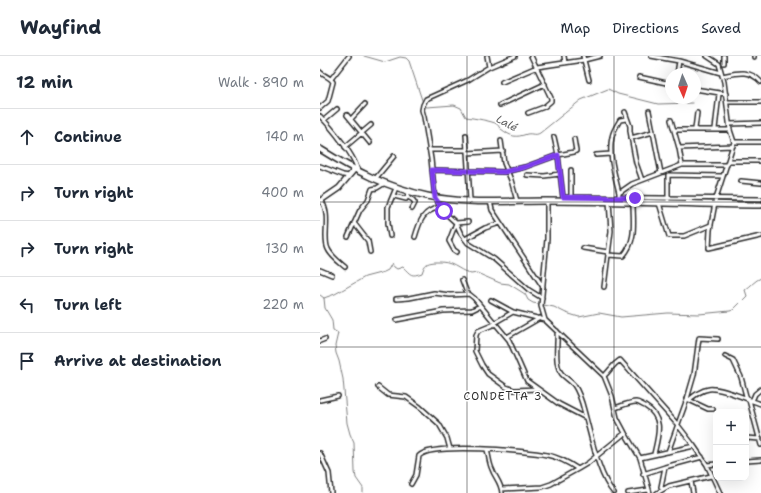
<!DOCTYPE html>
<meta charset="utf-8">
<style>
body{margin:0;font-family:"Shantell Sans",sans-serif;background:#f6f6f7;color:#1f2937}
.controls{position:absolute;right:12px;bottom:12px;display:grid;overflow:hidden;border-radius:8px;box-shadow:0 4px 16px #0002}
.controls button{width:36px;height:36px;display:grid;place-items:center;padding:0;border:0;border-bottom:1px solid #e0e1e3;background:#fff;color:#1f2937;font:20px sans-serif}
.compass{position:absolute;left:345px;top:12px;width:36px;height:36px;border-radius:50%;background:#fff;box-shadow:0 4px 16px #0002;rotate:177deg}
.stop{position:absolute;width:12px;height:12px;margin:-9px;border:3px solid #7c3aed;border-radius:50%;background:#fff}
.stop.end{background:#7c3aed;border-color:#fff;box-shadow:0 1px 4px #0008}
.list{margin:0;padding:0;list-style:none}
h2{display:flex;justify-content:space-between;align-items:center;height:52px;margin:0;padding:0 16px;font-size:17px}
h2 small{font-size:13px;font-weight:400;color:#747a83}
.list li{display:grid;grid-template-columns:26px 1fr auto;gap:12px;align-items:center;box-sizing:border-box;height:56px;padding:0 16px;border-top:1px solid #e0e1e3}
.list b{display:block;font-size:15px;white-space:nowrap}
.list em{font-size:13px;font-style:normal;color:#747a83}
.icon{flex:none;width:22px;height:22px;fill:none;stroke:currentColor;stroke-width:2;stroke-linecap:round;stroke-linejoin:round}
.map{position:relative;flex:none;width:441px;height:437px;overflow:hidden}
header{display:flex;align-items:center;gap:24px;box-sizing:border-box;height:56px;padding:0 20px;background:#fff;border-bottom:1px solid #e0e1e3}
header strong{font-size:19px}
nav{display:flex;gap:22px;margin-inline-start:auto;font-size:14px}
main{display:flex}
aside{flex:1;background:#fff}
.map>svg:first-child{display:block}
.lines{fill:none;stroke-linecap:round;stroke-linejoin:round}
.stream{stroke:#7e7e7e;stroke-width:1}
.minor-casing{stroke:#2b2b2b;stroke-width:6}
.major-casing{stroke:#2b2b2b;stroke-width:7}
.highway-casing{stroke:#2b2b2b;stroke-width:8}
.minor{stroke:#fff;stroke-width:3}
.major{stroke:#fff;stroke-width:4}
.highway{stroke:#fff;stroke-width:5}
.route{stroke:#7c3aed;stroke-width:5}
.grid{fill:none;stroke:#2b2b2b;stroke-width:1;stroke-opacity:0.55}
.labels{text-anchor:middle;stroke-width:3;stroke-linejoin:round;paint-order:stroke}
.water-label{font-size:11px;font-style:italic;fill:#5c5c5c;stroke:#fff}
.neighbourhood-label{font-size:11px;letter-spacing:1px;fill:#2b2b2b;stroke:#fff}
</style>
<header>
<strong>Wayfind</strong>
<nav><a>Map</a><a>Directions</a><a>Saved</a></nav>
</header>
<main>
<aside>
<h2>12 min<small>Walk · 890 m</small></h2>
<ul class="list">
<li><svg class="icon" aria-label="ahead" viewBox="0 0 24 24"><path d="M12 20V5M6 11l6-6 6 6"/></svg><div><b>Continue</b></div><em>140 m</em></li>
<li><svg class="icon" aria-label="right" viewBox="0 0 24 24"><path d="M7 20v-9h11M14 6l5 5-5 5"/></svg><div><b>Turn right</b></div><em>400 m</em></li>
<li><svg class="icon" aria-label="right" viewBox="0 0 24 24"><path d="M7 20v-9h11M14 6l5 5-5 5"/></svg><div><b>Turn right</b></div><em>130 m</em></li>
<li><svg class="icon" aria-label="left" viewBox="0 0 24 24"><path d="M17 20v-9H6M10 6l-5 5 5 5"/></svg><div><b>Turn left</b></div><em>220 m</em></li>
<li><svg class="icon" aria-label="arrive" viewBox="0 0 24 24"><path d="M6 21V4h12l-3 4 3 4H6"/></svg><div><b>Arrive at destination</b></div></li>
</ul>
</aside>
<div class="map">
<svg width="441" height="437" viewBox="0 0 441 437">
<rect width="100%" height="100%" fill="#fff"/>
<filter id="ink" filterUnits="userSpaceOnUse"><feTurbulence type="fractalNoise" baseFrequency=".025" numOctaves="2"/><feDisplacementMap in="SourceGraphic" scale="8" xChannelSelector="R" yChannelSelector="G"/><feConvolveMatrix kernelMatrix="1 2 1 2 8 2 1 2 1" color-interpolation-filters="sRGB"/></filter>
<g filter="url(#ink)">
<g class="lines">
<path class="stream" d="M44,0L65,6L80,1L86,2L89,5L103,47
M104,50L107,51L134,49L141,52L146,61C153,62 172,65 177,68C179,70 179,72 181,73C192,81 195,82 207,78C212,77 215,80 220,77L261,44L288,33L298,38L338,48L372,47
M0,239L4,242L5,252L12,264L13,274L18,277L15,290L16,297L19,305L23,323L27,367L30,378L34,387L35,416L36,422L43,432V437
M4,242L15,238L45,221L64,216L68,214L72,207L74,211L77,213L83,211C91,219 91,221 102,217C105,208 106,207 115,206C134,205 136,213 151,218L157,217L180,227L189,228L205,238L208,244L213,247L234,251L246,257L259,261L279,257L301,261L348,257L379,258L410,255L413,254L427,240L425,234C431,230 435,224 441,222"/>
<defs>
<path id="minor" d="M167,0L169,11
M244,0L245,7
M263,0L269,24
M331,0L359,5L401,17
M387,0L399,8L404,26L410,74L414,86L396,142L390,174L389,192L441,180
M434,0V1
M404,7V0
M0,16C4,20 10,21 13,26L8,45L0,52
M357,18L359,5
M402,20C417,17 429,13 441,26
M319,21L351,28
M11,23L29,0
M182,26L217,11L264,4L280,0
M375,33L406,38
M407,46H441
M180,49L225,28
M329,55L341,117
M305,56L310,70V75L316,107L322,124
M208,57L224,51L231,45V42L211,0
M27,59L50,87
M0,60C11,71 36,101 38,116
M31,63L45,48
M4,64L17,53
M351,64L359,92L362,109
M410,68L441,67
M375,73L377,57
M395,73L399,38
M354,74H410
M146,79L150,144
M234,81L238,99L243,142
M311,82L333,76
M181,85L184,107L191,124L197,145
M414,86H441
M25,91L51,69
M359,92L413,90
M109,94H147
M147,97L183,95
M276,99L291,98
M408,105H441
M0,110L23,119L29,120
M112,114L184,116L205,111L238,99L254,96L256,95L254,83
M251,114V141
M207,119L224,120L240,118
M348,119L403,120
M55,123L74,100
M421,125L441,127
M299,137C295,119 288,99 292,81C293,75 297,69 300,64L306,63
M74,140L86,143L89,136
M88,141L93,144L95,147L92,153
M243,141L441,143
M299,141V137L312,128L362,109H407
M1,144C12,159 2,182 8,193C11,200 19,206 25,211
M348,144V119
M170,145L172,154L223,231
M227,145V183L221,250L225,264L284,320L292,340L297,362L305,377L320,402L330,437
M339,147L349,180H364L391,169
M148,166L136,167L141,178L148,187L174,203L209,234L222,242
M34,167L48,185L50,196
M70,180L68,167V151L76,132
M28,181L40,154L48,144L52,133L57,132L65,127
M95,181C100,164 103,155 120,151
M145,183L165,172L180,167
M263,192L288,196
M137,196L134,194L129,185L136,167L123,155L115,142L111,103L104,61L102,54L103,49L106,43L115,39L148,24L169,11L195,0
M288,199L303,200C317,185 313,165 313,147
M0,214L12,219
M142,224L147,237
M284,231L291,175L289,145
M76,243L89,242L114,237L130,239L149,238L154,242L189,284L207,325L239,348L266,362C272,384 279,420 294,437
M171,244L193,256
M76,264L123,255L152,254L160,250
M174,267L193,256L225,264
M175,268L158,275L156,279L155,295L162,309L168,318L186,331L194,334L217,333
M237,275C238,287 235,299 238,310C240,320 248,322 254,329C261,339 263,351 266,362
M187,281L220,262
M0,285L5,283
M405,300L413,304L421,321L426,340L429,344L441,389
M284,320C291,314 291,310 300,304L357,368L374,390L387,409L400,437
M58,331L68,339L86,341L100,351L119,368L127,382L130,393
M367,343L369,344C375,339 381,334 389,333C400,331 429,344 441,348
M0,344L18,340
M369,344L388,353H393
M432,345L435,338L441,333
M295,352C301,350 310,346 316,346C319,346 322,349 325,350C345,362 338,380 334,398
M426,382L440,383
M167,394C169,400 169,407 172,413C175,422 181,426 182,437
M348,396L367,343L374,319L379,282L398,283
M0,397L9,417L11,437
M320,402L374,390
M426,405L441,404
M387,409L396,408
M323,418L345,411
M371,425L373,437
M91,428L96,419L99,400C111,386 208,395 227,399C238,401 249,407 258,413L268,407L305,377
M182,433L222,431L231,428L258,413
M343,433L341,431L345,411L382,401
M308,437L328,434
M337,437L349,430L391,420"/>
<path id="major" d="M0,145L19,132L34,114"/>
<path id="highway" d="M0,93C35,115 67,131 107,140C142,148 189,145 226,145C297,145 369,148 441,149"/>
</defs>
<use href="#minor" class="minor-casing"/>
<use href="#major" class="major-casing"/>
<use href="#highway" class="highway-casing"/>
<use href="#minor" class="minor"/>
<use href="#major" class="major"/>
<use href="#highway" class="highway"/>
</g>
</g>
<g class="lines" filter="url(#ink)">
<path class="route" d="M124,155L115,142L112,114L184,116L205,111L238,99L243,141L315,142"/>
</g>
<path class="grid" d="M147,0V437M294,0V437M0,146H441M0,291H441"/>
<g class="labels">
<g class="water-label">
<text transform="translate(187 67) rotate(28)" y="4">Lalé</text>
</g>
<g class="neighbourhood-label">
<text x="183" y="344">СONDETTA 3</text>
</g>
</g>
</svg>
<div class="controls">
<button>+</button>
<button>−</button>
</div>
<svg class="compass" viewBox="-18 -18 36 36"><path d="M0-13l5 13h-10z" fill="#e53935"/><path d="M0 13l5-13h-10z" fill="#747a83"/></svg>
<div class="stop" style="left:124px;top:155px"></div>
<div class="stop end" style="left:315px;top:142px"></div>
</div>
</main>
